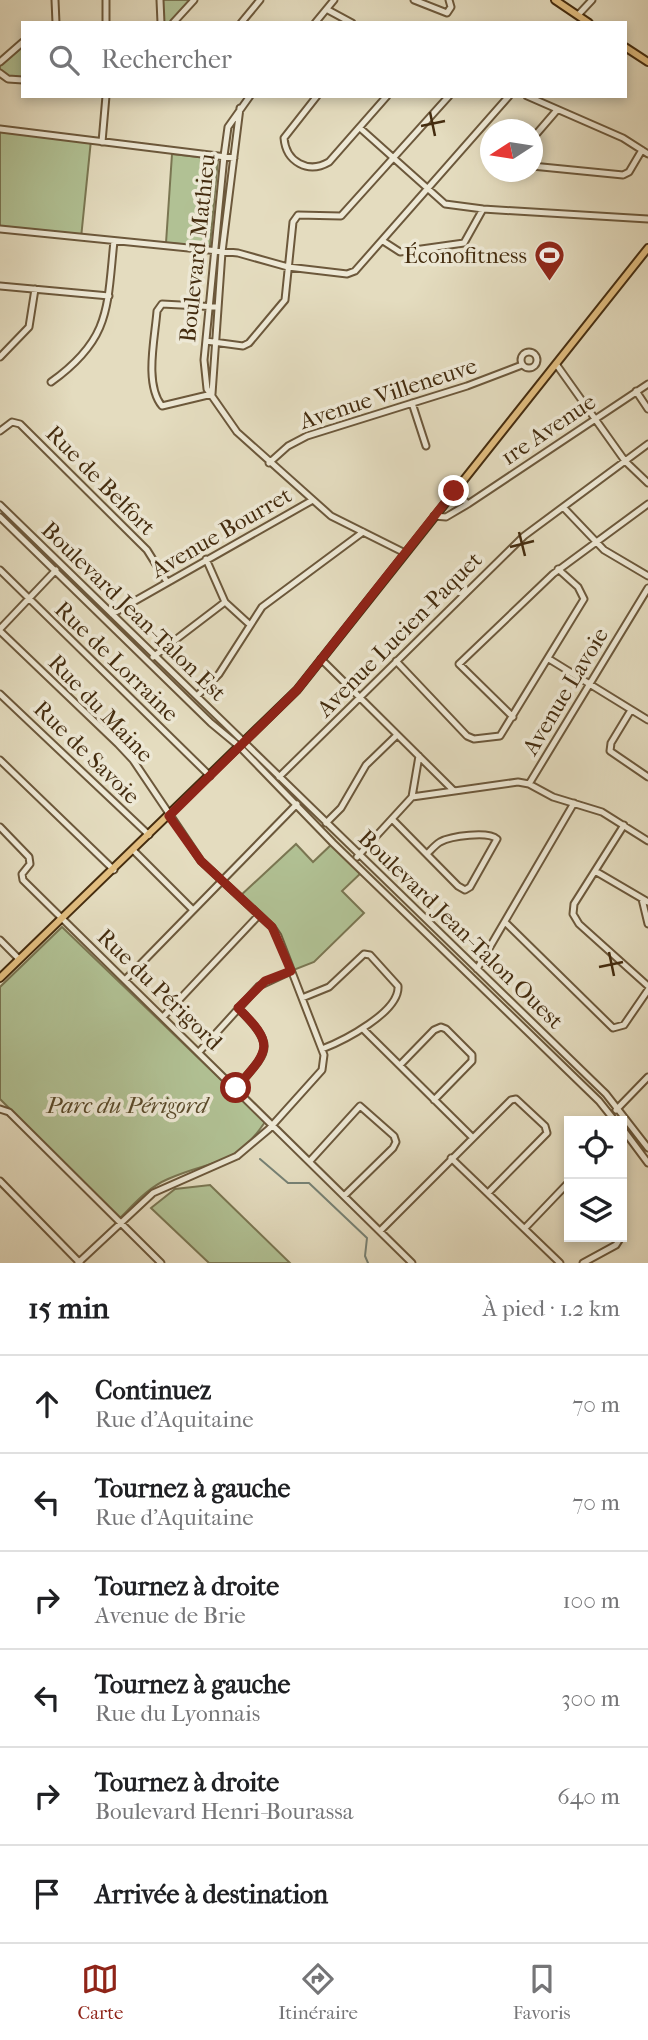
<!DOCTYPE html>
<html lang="fr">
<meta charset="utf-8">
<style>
body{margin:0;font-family:"IM FELL French Canon",serif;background:#f6f6f6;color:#202124}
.controls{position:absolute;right:21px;bottom:21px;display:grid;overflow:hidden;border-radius:0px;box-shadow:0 4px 10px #0003}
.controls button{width:63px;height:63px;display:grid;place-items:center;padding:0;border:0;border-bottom:2px solid #e0e0e0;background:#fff;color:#202124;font:35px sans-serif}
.compass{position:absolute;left:480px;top:119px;width:63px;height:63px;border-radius:50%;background:#fff;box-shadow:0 4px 10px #0003;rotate:258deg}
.stop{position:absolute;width:21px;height:21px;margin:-16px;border:5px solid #8f2418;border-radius:50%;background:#fff}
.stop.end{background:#8f2418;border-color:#fff;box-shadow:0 2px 7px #0008}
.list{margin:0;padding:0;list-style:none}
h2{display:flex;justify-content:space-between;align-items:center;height:91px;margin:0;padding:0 28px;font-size:30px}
h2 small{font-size:23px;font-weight:400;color:#757577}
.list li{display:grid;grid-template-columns:46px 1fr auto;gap:21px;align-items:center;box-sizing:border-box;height:98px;padding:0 28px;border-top:2px solid #e0e0e0}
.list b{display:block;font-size:26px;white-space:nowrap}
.list p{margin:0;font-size:23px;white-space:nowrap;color:#757577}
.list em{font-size:23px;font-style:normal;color:#757577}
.icon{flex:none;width:38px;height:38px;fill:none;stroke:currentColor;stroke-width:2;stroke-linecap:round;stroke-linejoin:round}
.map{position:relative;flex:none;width:648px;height:1263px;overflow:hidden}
.search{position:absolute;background:#fff;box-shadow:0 4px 10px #0003;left:21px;right:21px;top:21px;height:77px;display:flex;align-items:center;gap:18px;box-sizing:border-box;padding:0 24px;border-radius:0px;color:#757577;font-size:26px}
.sheet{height:679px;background:#fff}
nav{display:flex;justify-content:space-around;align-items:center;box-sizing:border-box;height:98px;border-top:2px solid #e0e0e0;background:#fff;font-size:19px;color:#757577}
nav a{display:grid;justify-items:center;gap:4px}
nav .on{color:#8f2418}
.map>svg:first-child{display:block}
.green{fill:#b1c194;stroke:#7a7652;stroke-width:2}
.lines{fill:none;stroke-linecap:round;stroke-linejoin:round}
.stream{stroke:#768174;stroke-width:2}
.minor-casing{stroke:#6c583b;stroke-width:9}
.major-casing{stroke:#442c0f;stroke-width:10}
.minor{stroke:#ede8d5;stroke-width:5}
.major{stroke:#e2be80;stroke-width:6}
.route{stroke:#8f2418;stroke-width:9}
.ticks{fill:none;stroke:#442c0f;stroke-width:2.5}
.labels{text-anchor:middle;stroke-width:7;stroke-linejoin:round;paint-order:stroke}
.street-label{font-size:23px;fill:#442c0f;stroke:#ede8d5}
.poi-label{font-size:23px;fill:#442c0f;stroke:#ede8d5;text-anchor:end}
.park-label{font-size:23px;font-style:italic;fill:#5a4a2a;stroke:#ede8d5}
</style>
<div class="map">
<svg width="648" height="1263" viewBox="0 0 648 1263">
<rect width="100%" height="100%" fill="#e4dcbf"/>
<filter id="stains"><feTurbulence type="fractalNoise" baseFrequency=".00286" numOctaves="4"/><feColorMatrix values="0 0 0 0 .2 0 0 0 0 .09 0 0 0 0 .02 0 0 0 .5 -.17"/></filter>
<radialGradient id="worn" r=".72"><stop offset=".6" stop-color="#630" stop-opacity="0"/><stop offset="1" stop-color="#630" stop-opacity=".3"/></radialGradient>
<path class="green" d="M160,0H194L173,23H161Z
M23,42V80L8,79L0,73V62Z
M0,129L91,140L81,238L0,229Z
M172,154L218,159L210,246L166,243Z
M333,843L362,872L342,891L364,913L314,962L291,971L278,936L239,897L296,844L313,862Z
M62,927L265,1122C234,1168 213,1159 168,1179C149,1187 135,1203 121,1217H118L0,1099V987Z
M210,1185L290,1263H209L151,1208L175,1189Z"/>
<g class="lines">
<path class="stream" d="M260,1159L288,1183H309L367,1238L365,1256L368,1263"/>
<defs>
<path id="minor" d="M55,0L56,23
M106,0V23
M160,0L161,23
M414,0L447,13L451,7L449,0
M328,10L352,23
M578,15L592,0
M173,23L194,0
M241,23L260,0
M315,23L334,0
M0,62L23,42
M0,73L8,79L23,80
M250,96L228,127L224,156L204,360L207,389L237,432L331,516L405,553
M317,96L284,138C286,162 308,174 329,162L387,96
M527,96L623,138L648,154
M360,128L445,204L483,209L648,219
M0,129L234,158
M532,139L557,110
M102,142L106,96
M532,166L623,175L629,172L642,150
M0,229L238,253L288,267L347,274L355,271L509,96
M383,241L400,252L464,243L483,209
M0,286L109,296
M206,341L243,346L249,343L285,300L293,222L298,215L341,216L449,96
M521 360a8 8 0 1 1 16 0a8 8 0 1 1-16 0Z
M0,357L29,327L35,289
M556,364L625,461L648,483
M51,382C111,339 107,308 114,241
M636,391L648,409
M212,394L222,252L240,108
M212,394L162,406C144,384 155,338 157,311L162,304L218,307
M412,403L426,446
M0,431L12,422L20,424L147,550L167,582
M269,463L288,446L307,436L467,386L522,365
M454,491L468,504
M0,505L606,1094L648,1148
M563,507L604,550L648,576
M434,516L446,517L468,504L648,384
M0,517L211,723L240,747L333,843L599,1101L615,1121
M206,559L225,602L248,623
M0,570L210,776
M112,614L311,501
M0,629L56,570
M0,631L118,744L133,760L201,861L272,927L278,936L324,1055L322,1070L269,1129L237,1156L153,1193L78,1263
M153,657L225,602
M321,659L454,791
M549,659L648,720
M396,661L467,736L474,739L500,736L584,599L578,587L558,569
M0,694L149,835
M197,696L219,674L262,607L363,532
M631,710L611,743L610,751L648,777
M513,717L459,664L553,574L648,504
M0,760L114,870
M279,777L524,536L648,444
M529,784L553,797L602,812L648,841
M412,797L419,756
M392,819L458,886L465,890L470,887L497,839C488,831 451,836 440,842C435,845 431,850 427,854
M326,823L341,808L366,765L397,735
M624,825L574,904L573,914L579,924L648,986
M0,827L29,857L30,864L22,874L23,880L412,1263
M134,851L192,909
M357,857L412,797L518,782L529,784L648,588
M595,871L648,902
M642,899L648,924
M506,923L613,1028L624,1025L648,990
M0,940L19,959
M477,969L574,803
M125,980L297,804
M302,998L329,987L364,954L370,955L398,986C400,1012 343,1041 322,1049
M163,1017L259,915
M363,1029L472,1137
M199,1052L259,986L291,971
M400,1065L434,1030L441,1027L446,1029L472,1055V1061L434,1100
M236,1088C269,1050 277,1047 238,1008
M0,1109L9,1112L161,1263
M616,1110L648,1077
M622,1128L648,1163
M451,1158L560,1263
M310,1161L360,1106L394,1136L396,1142L393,1148L344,1196
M0,1181L80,1263
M525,1228L569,1182
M380,1231L511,1100L516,1099L545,1126L547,1133L488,1193
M583,1263L616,1245L621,1237"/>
<path id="major" d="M555,0L589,23
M625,47L648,62
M0,978L297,690L648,248"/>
</defs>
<use href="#minor" class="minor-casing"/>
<use href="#major" class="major-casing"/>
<use href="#minor" class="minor"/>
<use href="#major" class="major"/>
</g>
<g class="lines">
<path class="route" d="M236,1088C268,1051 277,1046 238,1008L265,981L291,971L272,927L201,861L169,816L297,690L454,491"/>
</g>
<path class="ticks" d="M430,112L435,136M421,126L445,121M519,532L525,556M510,547L534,541M609,952L614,976M599,967L623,962"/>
<defs>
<symbol id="stadium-pin" viewBox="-11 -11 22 30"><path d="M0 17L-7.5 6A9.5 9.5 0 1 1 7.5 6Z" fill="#8f2418" stroke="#ede8d5"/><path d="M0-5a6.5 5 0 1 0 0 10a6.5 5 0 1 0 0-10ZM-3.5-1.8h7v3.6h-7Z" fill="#fff"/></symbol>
</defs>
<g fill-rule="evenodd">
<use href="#stadium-pin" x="532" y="238" width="35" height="47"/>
</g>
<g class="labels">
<g class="street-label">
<text transform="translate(197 248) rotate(-84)" y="8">Boulevard Mathieu</text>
<text transform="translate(388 393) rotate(-18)" y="8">Avenue Villeneuve</text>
<text transform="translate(548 429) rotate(-34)" y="8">1re Avenue</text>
<text transform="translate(101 480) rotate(45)" y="8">Rue de Belfort</text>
<text transform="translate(221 532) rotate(-30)" y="8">Avenue Bourret</text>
<text transform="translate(134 611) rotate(44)" y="8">Boulevard Jean-Talon Est</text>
<text transform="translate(399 634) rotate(-45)" y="8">Avenue Lucien-Paquet</text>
<text transform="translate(117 661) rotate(44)" y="8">Rue de Lorraine</text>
<text transform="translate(565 691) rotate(-59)" y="8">Avenue Lavoie</text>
<text transform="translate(101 708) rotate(46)" y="8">Rue du Maine</text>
<text transform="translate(87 752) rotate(44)" y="8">Rue de Savoie</text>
<text transform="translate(461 929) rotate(44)" y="8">Boulevard Jean-Talon Ouest</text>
<text transform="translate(160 989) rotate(44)" y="8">Rue du Périgord</text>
</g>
<g class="poi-label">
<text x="527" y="263">Éconofitness</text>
</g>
<g class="park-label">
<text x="127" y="1113">Parc du Périgord</text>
</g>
</g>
<rect width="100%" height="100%" filter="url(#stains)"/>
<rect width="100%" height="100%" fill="url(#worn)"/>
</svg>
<div class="controls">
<button><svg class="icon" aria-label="locate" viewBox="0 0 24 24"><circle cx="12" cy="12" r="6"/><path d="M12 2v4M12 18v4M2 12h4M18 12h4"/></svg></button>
<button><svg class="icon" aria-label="layers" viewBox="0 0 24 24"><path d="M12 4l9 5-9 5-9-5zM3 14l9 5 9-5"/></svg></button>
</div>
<svg class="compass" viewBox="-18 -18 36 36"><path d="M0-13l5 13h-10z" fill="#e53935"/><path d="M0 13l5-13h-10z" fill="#757577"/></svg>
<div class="stop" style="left:236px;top:1088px"></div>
<div class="stop end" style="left:454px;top:491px"></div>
<div class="search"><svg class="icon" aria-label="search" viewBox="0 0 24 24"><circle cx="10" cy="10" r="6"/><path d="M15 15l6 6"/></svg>Rechercher</div>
</div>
<section class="sheet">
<h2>15 min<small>À pied · 1.2 km</small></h2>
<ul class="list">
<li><svg class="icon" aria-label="ahead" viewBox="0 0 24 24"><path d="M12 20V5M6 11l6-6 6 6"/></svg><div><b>Continuez</b><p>Rue d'Aquitaine</p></div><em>70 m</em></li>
<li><svg class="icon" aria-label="left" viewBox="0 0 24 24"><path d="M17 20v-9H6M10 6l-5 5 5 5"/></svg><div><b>Tournez à gauche</b><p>Rue d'Aquitaine</p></div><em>70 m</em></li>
<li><svg class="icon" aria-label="right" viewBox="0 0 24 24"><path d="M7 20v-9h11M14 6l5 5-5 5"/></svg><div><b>Tournez à droite</b><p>Avenue de Brie</p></div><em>100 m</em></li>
<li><svg class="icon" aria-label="left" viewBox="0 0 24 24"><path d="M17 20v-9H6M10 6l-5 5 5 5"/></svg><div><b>Tournez à gauche</b><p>Rue du Lyonnais</p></div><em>300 m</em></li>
<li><svg class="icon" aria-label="right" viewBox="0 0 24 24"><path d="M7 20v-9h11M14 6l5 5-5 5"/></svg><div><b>Tournez à droite</b><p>Boulevard Henri-Bourassa</p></div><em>640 m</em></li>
<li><svg class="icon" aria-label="arrive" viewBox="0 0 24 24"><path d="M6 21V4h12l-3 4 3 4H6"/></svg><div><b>Arrivée à destination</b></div></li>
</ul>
</section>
<nav>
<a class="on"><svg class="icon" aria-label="map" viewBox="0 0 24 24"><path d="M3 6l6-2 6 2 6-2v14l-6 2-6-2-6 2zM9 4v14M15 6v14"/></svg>Carte</a>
<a><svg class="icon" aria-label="directions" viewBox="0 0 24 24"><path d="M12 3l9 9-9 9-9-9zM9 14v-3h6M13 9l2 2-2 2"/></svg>Itinéraire</a>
<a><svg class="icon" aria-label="saved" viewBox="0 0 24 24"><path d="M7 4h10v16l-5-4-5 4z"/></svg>Favoris</a>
</nav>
